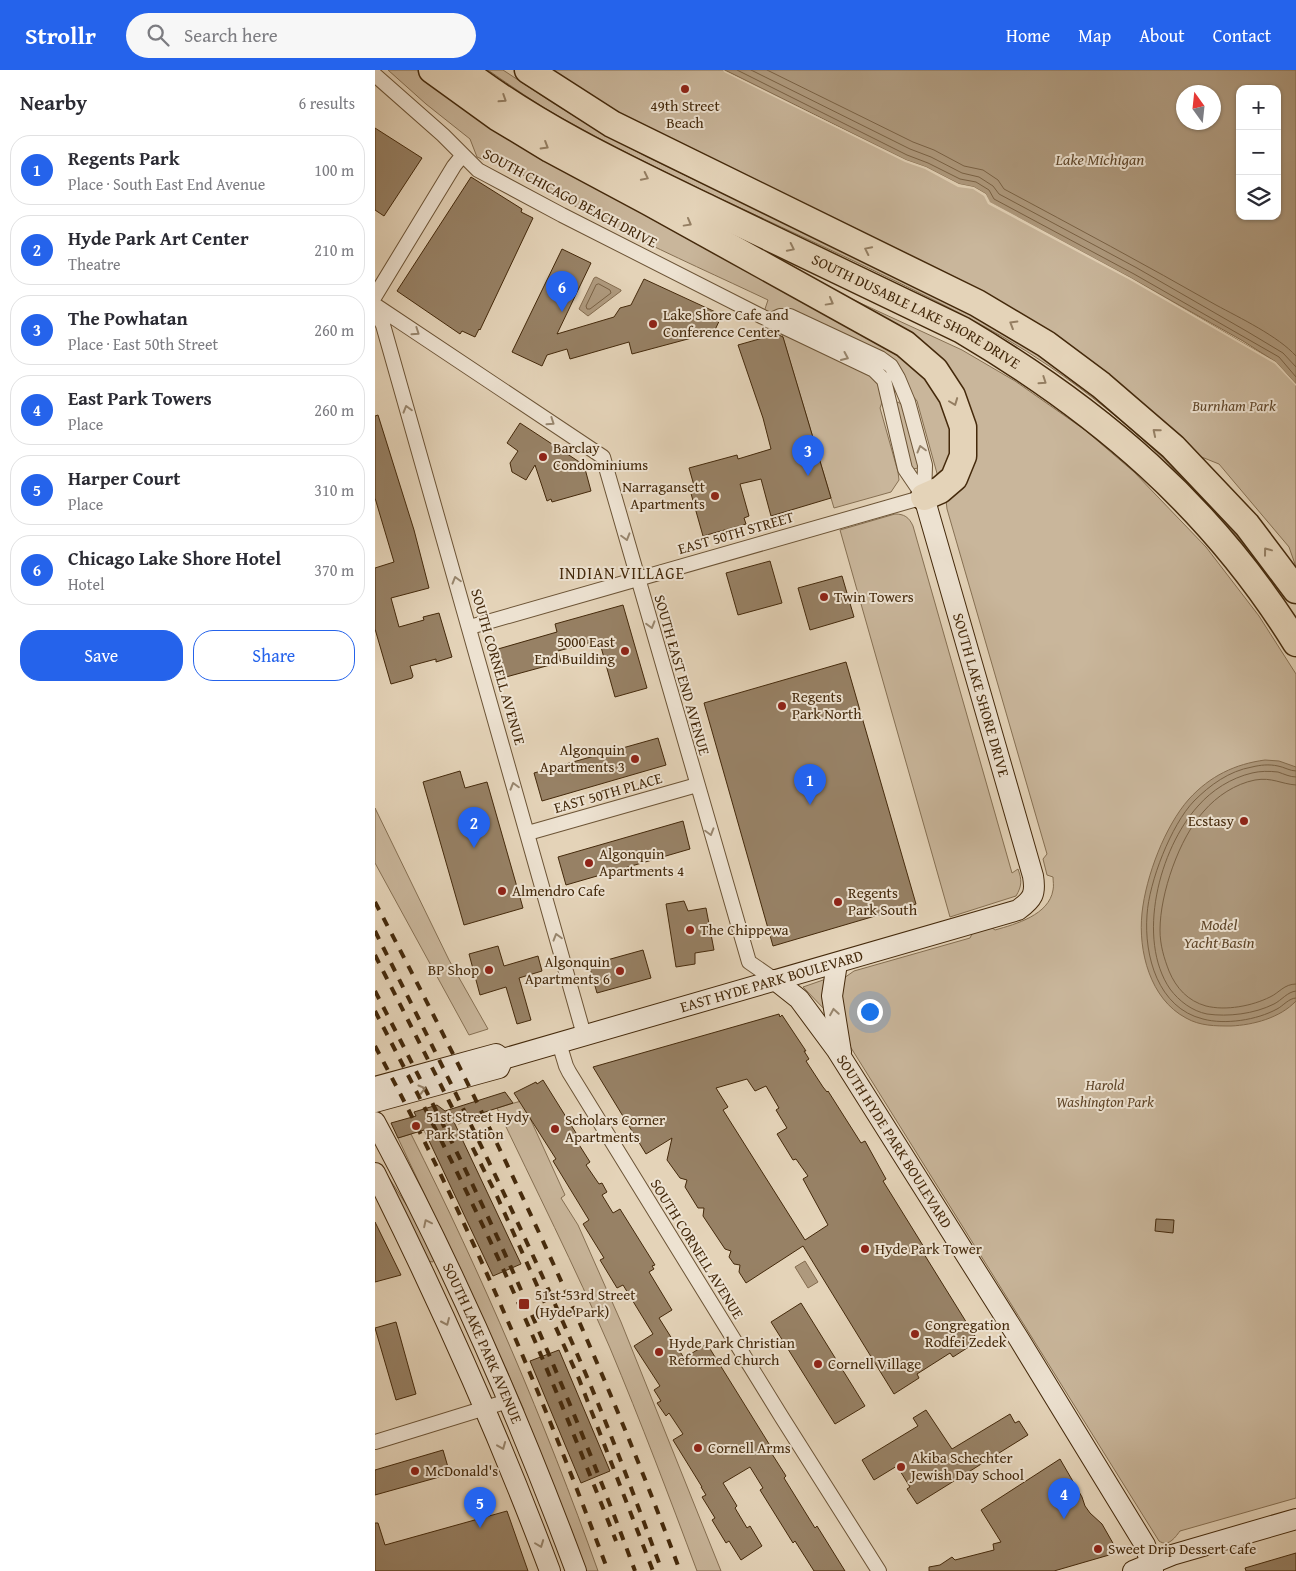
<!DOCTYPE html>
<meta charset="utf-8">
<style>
body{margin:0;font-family:"Gentium Book Plus",serif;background:#f7f7f7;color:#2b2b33}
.controls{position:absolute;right:15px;top:15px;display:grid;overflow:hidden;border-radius:10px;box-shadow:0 1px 4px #0004}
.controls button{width:45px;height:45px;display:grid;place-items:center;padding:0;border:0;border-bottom:1px solid #e1e1e2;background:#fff;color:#2b2b33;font:25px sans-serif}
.compass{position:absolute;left:801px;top:15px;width:45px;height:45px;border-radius:50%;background:#fff;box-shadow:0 1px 4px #0004;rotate:345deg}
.you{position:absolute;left:494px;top:941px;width:18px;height:18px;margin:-12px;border:4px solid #fff;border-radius:50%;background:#1a73e8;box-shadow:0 0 0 8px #1a73e833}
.badge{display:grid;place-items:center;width:32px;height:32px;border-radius:50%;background:#2563eb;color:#fff;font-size:16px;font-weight:700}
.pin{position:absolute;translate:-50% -41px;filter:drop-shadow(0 1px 2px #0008)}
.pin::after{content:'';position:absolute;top:26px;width:18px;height:15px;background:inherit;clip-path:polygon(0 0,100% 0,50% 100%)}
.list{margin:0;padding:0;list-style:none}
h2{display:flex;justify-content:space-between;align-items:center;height:65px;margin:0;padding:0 20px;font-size:21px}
h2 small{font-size:16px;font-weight:400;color:#7c7c81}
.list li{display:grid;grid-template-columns:32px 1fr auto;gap:15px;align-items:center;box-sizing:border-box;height:70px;margin:0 10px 10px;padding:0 10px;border:1px solid #e1e1e2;border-radius:20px}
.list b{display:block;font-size:19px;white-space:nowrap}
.list p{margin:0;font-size:16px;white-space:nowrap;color:#7c7c81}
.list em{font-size:16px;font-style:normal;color:#7c7c81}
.actions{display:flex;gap:10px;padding:15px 20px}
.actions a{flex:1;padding:11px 0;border:1px solid #2563eb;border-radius:20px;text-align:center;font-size:18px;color:#2563eb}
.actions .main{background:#2563eb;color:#fff}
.icon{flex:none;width:28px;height:28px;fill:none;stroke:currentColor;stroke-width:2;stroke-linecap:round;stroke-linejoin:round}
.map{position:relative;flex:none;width:921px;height:1501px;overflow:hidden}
header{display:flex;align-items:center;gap:30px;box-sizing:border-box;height:70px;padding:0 25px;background:#2563eb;color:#fff}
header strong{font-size:24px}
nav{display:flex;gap:28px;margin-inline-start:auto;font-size:18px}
.search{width:350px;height:45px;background:#f7f7f7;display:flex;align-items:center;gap:12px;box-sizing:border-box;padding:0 18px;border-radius:28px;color:#7c7c81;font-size:19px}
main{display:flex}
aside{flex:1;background:#fff}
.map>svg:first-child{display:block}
.green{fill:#c9b69b;stroke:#867053}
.water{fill:#ae997d;stroke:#846c4f;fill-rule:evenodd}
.pier{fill:#e4d3b8}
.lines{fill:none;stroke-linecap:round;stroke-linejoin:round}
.shore{stroke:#796144;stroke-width:1}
.building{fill:#978165;stroke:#44290b;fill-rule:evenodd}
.street-casing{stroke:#6c5436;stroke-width:16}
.secondary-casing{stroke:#44290b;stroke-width:22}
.highway-casing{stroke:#44290b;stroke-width:29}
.street{stroke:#ede2d1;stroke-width:14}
.secondary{stroke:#ede2d1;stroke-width:20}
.highway{stroke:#e4d3b8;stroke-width:26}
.rail{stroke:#44290b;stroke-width:4;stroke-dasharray:9 9;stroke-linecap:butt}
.oneway{stroke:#947e62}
.oneway2{stroke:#98866e}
.poi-dot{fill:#8f2418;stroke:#ede2d1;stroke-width:2}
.labels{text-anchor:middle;stroke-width:4;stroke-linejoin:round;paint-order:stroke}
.poi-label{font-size:15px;fill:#44290b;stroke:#ede2d1;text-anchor:start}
.street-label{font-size:15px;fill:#44290b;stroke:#ede2d1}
.park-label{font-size:15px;font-style:italic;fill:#5f4528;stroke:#ede2d1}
.water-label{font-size:16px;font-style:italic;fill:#5e4528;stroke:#ede2d1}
.neighbourhood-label{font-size:16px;letter-spacing:1px;fill:#44290b;stroke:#ede2d1}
</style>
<header>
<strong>Strollr</strong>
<div class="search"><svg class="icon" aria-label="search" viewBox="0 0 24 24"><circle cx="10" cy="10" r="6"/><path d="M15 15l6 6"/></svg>Search here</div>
<nav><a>Home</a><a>Map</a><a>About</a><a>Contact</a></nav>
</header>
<main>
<aside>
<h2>Nearby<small>6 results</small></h2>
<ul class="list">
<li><span class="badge">1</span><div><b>Regents Park</b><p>Place · South East End Avenue</p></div><em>100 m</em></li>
<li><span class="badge">2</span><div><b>Hyde Park Art Center</b><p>Theatre</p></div><em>210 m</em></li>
<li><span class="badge">3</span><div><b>The Powhatan</b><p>Place · East 50th Street</p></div><em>260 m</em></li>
<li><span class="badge">4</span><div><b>East Park Towers</b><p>Place</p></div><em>260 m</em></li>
<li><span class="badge">5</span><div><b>Harper Court</b><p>Place</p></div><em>310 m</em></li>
<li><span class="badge">6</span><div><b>Chicago Lake Shore Hotel</b><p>Hotel</p></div><em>370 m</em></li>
</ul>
<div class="actions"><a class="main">Save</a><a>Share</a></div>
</aside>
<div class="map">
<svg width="921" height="1501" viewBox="0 0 921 1501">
<rect width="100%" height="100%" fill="#e4d3b8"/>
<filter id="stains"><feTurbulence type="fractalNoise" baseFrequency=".004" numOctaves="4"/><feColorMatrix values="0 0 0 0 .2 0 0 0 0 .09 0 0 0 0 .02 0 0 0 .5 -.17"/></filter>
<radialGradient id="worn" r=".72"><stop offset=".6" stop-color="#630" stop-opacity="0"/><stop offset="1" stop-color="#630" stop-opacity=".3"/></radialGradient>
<path class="green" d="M13,0H49L548,298L575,345L576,393L563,407L542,331L532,319L522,298L411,241L389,242L393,230C298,185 200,144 114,82L109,90L102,87L95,69L51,34Z
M113,0H128L178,33L225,62L272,87L591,240L664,284L748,347L815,410L877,480L875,482C817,411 750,348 674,296C614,255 547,224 481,192C382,145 281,101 185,47C160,33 136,16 113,0Z
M170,0H350L599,117L901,292L921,314V497L914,477L844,394L824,386L794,356L719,294L266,57Z
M403,195L587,280L640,311L710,360L759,402L831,477L884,546L921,604V1428L805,1461C799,1469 793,1477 784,1471L473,973L462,925L469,908L479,901L595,868L598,862L616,857L620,860C641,854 674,845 678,820C679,816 678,811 678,807L672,805L668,789L672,784L572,439L571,430L583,323Z
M406,261L503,309L508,330L505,338L523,402L524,410L516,422L459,438Z
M523,332L529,336L544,398L537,399L521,333Z
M520,444C529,444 534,447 538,456L637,803L643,799C647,810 647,816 641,826L575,847L465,460Z
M0,738L74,890L113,959L94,965L0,793Z
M451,909V941L428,917Z
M146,1031L155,1045L154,1046L190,1125L186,1128L203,1155L246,1252L346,1501H322C294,1426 266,1352 235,1278C200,1197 160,1118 122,1038Z
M36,1064C107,1205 170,1352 223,1501H211L147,1341L149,1340L130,1297H128L97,1225L23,1068Z
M7,1097L45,1156L59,1189L58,1192L52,1191L6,1098Z"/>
<path class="water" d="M350,0H921V314L901,292L868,271L756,208L614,132L611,124L599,117L584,114L551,97L531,90ZM865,19H902V146H865ZM808,22H838V52H808Z
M221,207L246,220V221L213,246L204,239L219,208Z
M890,690L904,691L921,697V931C905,948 878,955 856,956C840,956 825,956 811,948C775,929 763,881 767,843C771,806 790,756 814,729C835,706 860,694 890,690Z
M430,1191L443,1212L433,1218L420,1197Z"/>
<path class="pier" d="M348,0L531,90L551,97L584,114L599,117L611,124L615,132L756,208L901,292L921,314V316L900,294L755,210L613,134L609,126L598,119L583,117L550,99L530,92L349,2Z"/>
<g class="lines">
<path class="shore" d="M362,0L532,85L553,93L585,109L601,112L614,120L619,129L759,204L904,287L921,307
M376,0L535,79L556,87L587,103L604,107L618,116L624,124L762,198L873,262L908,283L921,297
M392,0L538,72L559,80L589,96L608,100L623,110L629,119C700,157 771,195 841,235C865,248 903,266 921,286
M224,214L235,220L236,223L215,239H212L211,236L221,215Z
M921,701C915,701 909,697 903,696C894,694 885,695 877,697C854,701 835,715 819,731C796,755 774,812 772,845C769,886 783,938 828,949C850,955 882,950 902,939C908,936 914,928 921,928
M921,707C915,707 909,704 903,702C894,701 885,701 877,703C856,708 837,720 823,736C784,779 761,869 795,919C804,931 817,941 832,944C853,947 879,944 899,934C907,930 912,922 921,921
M921,715C906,714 897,707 880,710C860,714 842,726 829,741C804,768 785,824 785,860C785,875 789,888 794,901C801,918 813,931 831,936C851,941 877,936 895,927C904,923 909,914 921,914"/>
</g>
<path class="building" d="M0,58L47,88L9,146L0,140Z
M96,107L147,139L146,142L158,148L105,260L104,259L100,267L87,261L85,264L22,221Z
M187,179L216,193L182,264L239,247L245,238L256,235L269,209L347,245L339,262L257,284L254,272L195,289L192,279L172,285L167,296L137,282Z
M402,264L408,267L456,428L396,446L386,409L365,414L374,446L369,448L371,454L328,466L315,420L320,419L314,398L362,385L363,389L396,379L388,348L363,275Z
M3,345L39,460L54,518L16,528L24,557L49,550L48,547L64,543L77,587L61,592V589L35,596L38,606L37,608L16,614L0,559V498L19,492L0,428V346Z
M145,353L209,395L216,421L177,432L176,429L172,431L160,395L151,410L137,402L135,393L143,381L132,373Z
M395,491L407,533L363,545L351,503Z
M467,506L479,547L435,560L423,518Z
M248,535L272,618L240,627L224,570L183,581L186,592L131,607L123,579L182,562L180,554Z
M471,592L541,834L398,876L329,633Z
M283,668L291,695L167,731L159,703Z
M85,701L90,718L112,712L148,838L89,855L48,712Z
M308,751L315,779L191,815L183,787Z
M309,831L313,841L331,838L339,880L320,883V894L301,897L291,834Z
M123,876L129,896L163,886L167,901L144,908L156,950L142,954L131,917L105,925L94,884Z
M268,880L276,908L222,923L214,895Z
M404,944L405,947L407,945L431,981H429L434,989L431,991L448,1017L452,1022L453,1021L486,1073L490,1071L511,1109L508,1111L552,1182L549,1184L603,1271L578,1287L575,1283L542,1304L544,1308L519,1324L428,1176L371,1213L364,1202L365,1195L359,1194L354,1187L356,1181L350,1179L328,1146L329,1138H323L310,1117L312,1110L305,1108L292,1090L297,1068L271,1084L218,997ZM372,1009L380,1021L391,1016L404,1038L401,1040L412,1058L402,1064L418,1090L421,1089L433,1106L428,1109L453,1155L430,1170L348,1040L353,1037L341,1018Z
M168,1010L206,1071L203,1073L215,1092L211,1095L224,1114L227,1113L232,1122L227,1125L238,1143L245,1139L280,1195L277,1196L279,1199L274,1202L297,1240L284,1248L309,1288L332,1274L399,1382L397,1384L411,1406L409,1408L440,1458L442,1456L470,1501H439L420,1471L418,1473L385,1420L388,1418L375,1397L348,1413L362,1436L360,1438L372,1458L375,1456L387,1476L366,1490L354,1471L351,1473L337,1450L340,1448L327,1427L331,1425L326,1417H327L298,1370L308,1364L294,1343L291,1346L282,1333L286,1331L279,1320L285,1316L259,1276L278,1264L248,1215L242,1218L225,1190L229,1188L208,1154L214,1150L178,1091L181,1089L139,1023L161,1012L162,1014Z
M130,1022L138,1033L79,1052L146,1194L118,1206L49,1060L23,1068L16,1053L41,1046L39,1042L62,1035L70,1041Z
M781,1149L799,1150L798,1163L780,1161Z
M0,1152L26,1205L0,1212Z
M426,1233L490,1336L460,1354L396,1252Z
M21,1252L41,1324L21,1330L0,1258Z
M184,1280L235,1401L206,1413L155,1291Z
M551,1340L577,1379L635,1344L640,1353L644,1351L653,1365L542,1434L532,1419L535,1417L522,1396L499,1410L487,1390L543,1356L538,1348Z
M68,1380L75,1404L0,1425V1400Z
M685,1389L707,1427L710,1436L715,1443L727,1454L739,1475L741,1483L679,1501H554V1497L565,1495L577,1487L580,1490L619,1480L618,1474L626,1472L606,1440Z
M132,1441L153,1501H0V1453H3L10,1475Z
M921,1483V1501H871L870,1498Z"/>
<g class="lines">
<defs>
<path id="street" d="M0,5L68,65L103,100L187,145L388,247L499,300L509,310L530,399L549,427
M0,226L79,96L87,86
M0,235L228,387L374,892L400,910
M0,240L8,255L209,965
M394,251L405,246H415L505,288L516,296L523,308L533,332L550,395L549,427
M95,557L549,427
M153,763L322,715
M184,973L191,996L194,1002L406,1346L504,1501
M0,1372L133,1331"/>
<g id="secondary">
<path d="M462,893L457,926L466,982"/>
<path id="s1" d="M400,910L424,929L461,979L644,1269L770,1475L778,1501"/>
<path d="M0,1017L121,984L128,989"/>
<path id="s2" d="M0,1032L124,998L128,989L643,840C658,829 661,824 658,806L549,427"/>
<path id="s3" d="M0,1052C78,1196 144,1348 201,1501"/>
<path d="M0,1103C65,1233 124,1365 175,1501"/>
<path d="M758,1501L797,1485L921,1449"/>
</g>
<g id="highway">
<path d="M57,0L122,47L175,79L274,132L530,274L560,300L577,326L588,357V386L579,408L565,420L549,427"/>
<path id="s4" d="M88,0C164,58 250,98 335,139C419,179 503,220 587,260C724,341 837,437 921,573"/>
<path d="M153,0L237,54L602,233L671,274L726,315L798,377L872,455L921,520"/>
</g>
</defs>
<use href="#street" class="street-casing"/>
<use href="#secondary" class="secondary-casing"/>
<use href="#highway" class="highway-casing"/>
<use href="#street" class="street"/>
<use href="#secondary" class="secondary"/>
<use href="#highway" class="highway"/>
<path class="rail" d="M0,832C114,1049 220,1270 305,1501
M0,861C66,993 132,1125 191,1259C227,1338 257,1420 287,1501
M0,885L121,1124L204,1309L278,1501
M0,921C51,1020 102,1119 146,1220C187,1313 225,1406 260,1501
M0,941C48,1034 96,1127 139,1223C175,1304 208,1387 241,1471
M0,976C91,1145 166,1321 233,1501"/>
</g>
<defs><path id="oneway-chevron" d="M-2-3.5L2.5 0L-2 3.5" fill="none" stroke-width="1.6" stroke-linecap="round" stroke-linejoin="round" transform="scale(1.25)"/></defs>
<g class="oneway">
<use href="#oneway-chevron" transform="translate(128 29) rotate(33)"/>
<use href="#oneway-chevron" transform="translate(170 76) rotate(31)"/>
<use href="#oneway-chevron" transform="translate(270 107) rotate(26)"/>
<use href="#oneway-chevron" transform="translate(313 153) rotate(29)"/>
<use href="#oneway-chevron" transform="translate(416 178) rotate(26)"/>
<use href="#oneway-chevron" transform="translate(493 180) rotate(-154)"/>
<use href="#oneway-chevron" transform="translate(455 232) rotate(29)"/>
<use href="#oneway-chevron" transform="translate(638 254) rotate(-149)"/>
<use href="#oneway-chevron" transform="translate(668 311) rotate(34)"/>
<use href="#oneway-chevron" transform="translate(579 332) rotate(69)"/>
<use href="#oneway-chevron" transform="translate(781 362) rotate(-140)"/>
<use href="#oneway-chevron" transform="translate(892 481) rotate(-127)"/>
</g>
<g class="oneway2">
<use href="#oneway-chevron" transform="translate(41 262) rotate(34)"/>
<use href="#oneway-chevron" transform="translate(470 287) rotate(24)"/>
<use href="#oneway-chevron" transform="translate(32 339) rotate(-106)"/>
<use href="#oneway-chevron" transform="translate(176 352) rotate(34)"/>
<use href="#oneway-chevron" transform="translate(546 379) rotate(-105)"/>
<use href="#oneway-chevron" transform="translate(251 467) rotate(74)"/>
<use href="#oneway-chevron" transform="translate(81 510) rotate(-106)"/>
<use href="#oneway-chevron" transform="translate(276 555) rotate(74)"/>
<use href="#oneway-chevron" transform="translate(139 716) rotate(-106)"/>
<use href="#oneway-chevron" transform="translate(335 762) rotate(74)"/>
<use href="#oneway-chevron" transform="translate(182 867) rotate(-106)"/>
<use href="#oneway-chevron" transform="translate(459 942) rotate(-99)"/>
<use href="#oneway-chevron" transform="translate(47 1019) rotate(-16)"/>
<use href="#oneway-chevron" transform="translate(52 1153) rotate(-116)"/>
<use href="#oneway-chevron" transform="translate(71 1252) rotate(66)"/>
<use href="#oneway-chevron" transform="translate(127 1376) rotate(68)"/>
<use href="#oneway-chevron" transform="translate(165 1474) rotate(69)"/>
</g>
<g class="poi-dot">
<circle cx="310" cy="19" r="5"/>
<circle cx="278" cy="254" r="5"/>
<circle cx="168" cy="387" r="5"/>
<circle cx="340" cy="426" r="5"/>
<circle cx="449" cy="527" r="5"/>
<circle cx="250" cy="581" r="5"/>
<circle cx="407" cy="636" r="5"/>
<circle cx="260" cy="689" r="5"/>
<circle cx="869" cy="751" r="5"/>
<circle cx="214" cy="793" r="5"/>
<circle cx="127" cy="821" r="5"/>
<circle cx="463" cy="832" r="5"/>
<circle cx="315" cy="860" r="5"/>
<circle cx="114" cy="900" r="5"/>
<circle cx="245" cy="901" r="5"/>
<circle cx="41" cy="1056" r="5"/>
<circle cx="180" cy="1059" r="5"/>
<circle cx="490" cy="1179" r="5"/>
<rect x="143" y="1228" width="12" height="12" rx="2.5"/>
<circle cx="540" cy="1264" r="5"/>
<circle cx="284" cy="1282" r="5"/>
<circle cx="443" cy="1294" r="5"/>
<circle cx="323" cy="1378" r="5"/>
<circle cx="526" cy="1397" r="5"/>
<circle cx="40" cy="1401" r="5"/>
<circle cx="723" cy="1479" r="5"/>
</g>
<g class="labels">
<g class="poi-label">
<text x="310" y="41" text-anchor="middle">49th Street<tspan x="310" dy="17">Beach</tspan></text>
<text x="288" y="250">Lake Shore Cafe and<tspan x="288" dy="17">Conference Center</tspan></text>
<text x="178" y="383">Barclay<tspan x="178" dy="17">Condominiums</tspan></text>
<text x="330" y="422" text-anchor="end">Narragansett<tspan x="330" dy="17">Apartments</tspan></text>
<text x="459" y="532">Twin Towers</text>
<text x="240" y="577" text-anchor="end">5000 East<tspan x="240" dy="17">End Building</tspan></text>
<text x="417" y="632">Regents<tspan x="417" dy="17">Park North</tspan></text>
<text x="250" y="685" text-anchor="end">Algonquin<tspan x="250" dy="17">Apartments 3</tspan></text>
<text x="859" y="756" text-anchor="end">Ecstasy</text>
<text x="224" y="789">Algonquin<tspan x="224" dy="17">Apartments 4</tspan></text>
<text x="137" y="826">Almendro Cafe</text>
<text x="473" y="828">Regents<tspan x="473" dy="17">Park South</tspan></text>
<text x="325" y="865">The Chippewa</text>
<text x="235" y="897" text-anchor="end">Algonquin<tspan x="235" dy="17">Apartments 6</tspan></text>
<text x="104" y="905" text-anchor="end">BP Shop</text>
<text x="51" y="1052">51st Street Hydy<tspan x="51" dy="17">Park Station</tspan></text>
<text x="190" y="1055">Scholars Corner<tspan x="190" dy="17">Apartments</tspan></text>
<text x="500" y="1184">Hyde Park Tower</text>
<text x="160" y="1230">51st-53rd Street<tspan x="160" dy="17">(Hyde Park)</tspan></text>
<text x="550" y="1260">Congregation<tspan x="550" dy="17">Rodfei Zedek</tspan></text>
<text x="294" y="1278">Hyde Park Christian<tspan x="294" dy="17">Reformed Church</tspan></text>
<text x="453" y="1299">Cornell Village</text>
<text x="333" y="1383">Cornell Arms</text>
<text x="536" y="1393">Akiba Schechter<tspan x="536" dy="17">Jewish Day School</tspan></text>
<text x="50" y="1406">McDonald's</text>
<text x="733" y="1484">Sweet Drip Dessert Cafe</text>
</g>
<g class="street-label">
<text transform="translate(195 128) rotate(28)" y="5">SOUTH CHICAGO BEACH DRIVE</text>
<text dy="5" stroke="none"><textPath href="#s4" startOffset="514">SOUTH DUSABLE LAKE SHORE DRIVE</textPath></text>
<text transform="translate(361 463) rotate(-16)" y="5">EAST 50TH STREET</text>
<text transform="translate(123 597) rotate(74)" y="5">SOUTH CORNELL AVENUE</text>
<text transform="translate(307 605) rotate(74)" y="5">SOUTH EAST END AVENUE</text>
<text transform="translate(606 625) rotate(74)" y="5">SOUTH LAKE SHORE DRIVE</text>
<text transform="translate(233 723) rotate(-16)" y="5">EAST 50TH PLACE</text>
<text dy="5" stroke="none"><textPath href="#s2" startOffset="418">EAST HYDE PARK BOULEVARD</textPath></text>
<text dy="5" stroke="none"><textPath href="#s1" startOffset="202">SOUTH HYDE PARK BOULEVARD</textPath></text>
<text transform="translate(322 1179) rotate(58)" y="5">SOUTH CORNELL AVENUE</text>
<text dy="5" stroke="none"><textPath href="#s3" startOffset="246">SOUTH LAKE PARK AVENUE</textPath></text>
</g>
<g class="park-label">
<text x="859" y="341">Burnham Park</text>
<text x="730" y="1020">Harold<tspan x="730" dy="17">Washington Park</tspan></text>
</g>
<g class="water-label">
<text x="725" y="95">Lake Michigan</text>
<text x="844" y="860">Model<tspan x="844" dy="18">Yacht Basin</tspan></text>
</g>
<g class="neighbourhood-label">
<text x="247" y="509">INDIAN VILLAGE</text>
</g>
</g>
<rect width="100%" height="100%" filter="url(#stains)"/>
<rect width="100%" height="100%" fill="url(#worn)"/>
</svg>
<div class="controls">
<button>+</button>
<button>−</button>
<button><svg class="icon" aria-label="layers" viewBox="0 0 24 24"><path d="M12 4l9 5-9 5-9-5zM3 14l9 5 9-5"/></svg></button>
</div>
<svg class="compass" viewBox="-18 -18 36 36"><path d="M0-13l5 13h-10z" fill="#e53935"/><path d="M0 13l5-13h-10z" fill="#7c7c81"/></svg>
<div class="you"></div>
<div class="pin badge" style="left:435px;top:735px">1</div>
<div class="pin badge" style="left:99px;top:778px">2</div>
<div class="pin badge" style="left:433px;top:406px">3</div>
<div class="pin badge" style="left:689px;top:1449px">4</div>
<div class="pin badge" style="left:105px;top:1458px">5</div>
<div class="pin badge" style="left:187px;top:242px">6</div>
</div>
</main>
